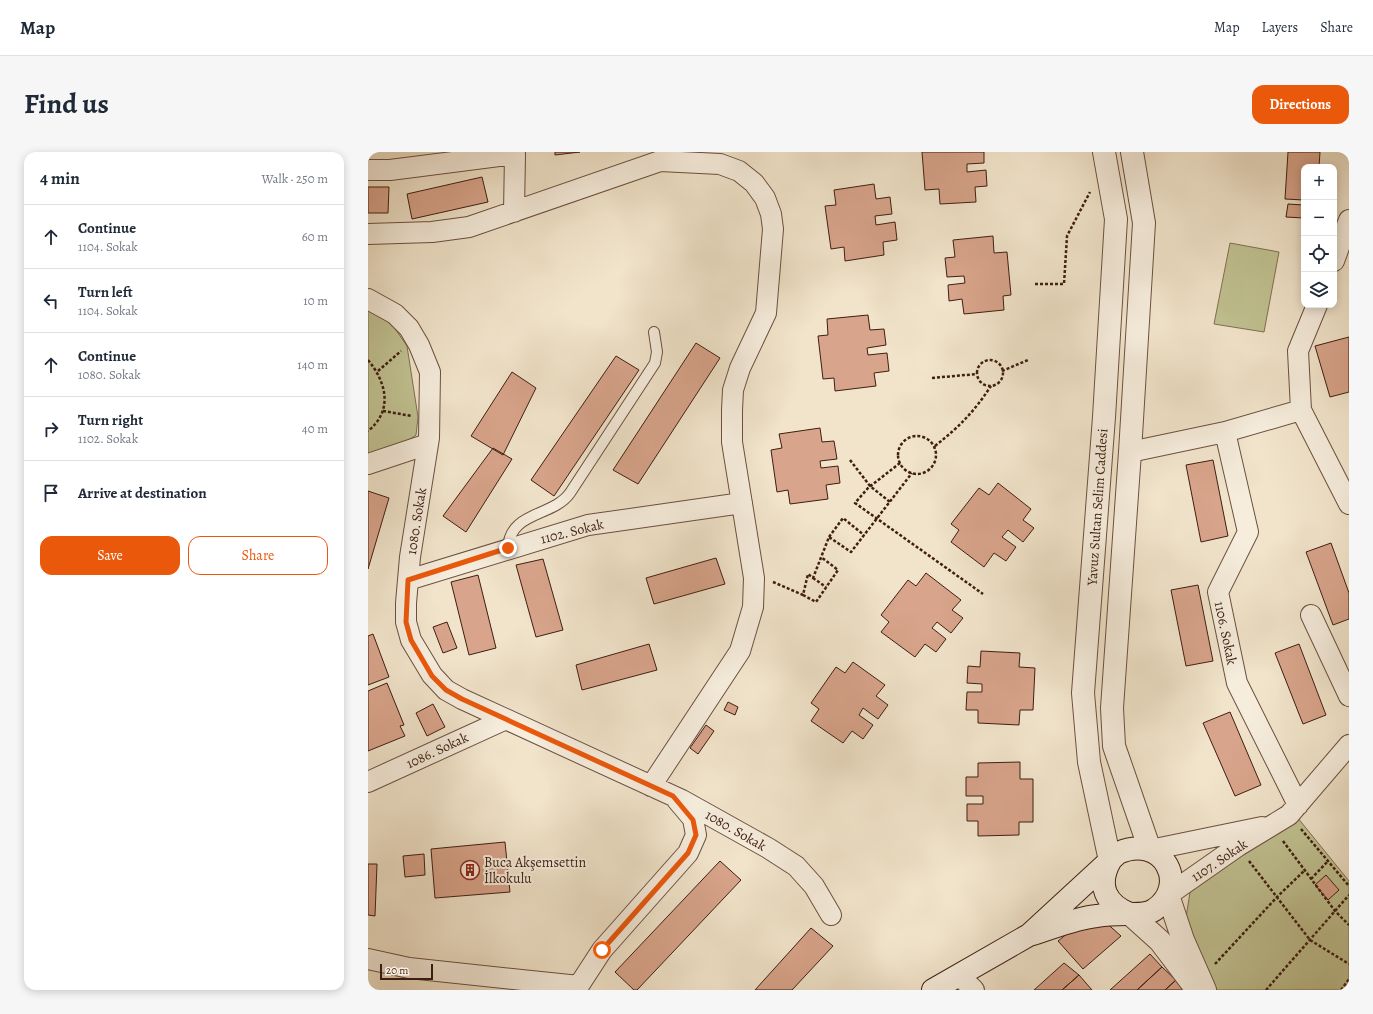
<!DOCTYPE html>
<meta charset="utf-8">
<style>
body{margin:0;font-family:Alegreya,serif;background:#f6f6f7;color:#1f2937}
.controls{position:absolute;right:12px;top:12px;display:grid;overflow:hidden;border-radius:8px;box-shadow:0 2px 10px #0003}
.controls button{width:36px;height:36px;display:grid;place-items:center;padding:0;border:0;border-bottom:1px solid #e0e1e3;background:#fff;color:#1f2937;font:20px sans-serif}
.scale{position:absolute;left:12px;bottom:10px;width:53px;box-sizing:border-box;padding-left:4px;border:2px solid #3f1e11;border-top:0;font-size:11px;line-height:14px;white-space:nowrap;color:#3f1e11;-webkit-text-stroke:3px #f6eddd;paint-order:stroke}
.stop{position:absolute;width:12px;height:12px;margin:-9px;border:3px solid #ea580c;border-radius:50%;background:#fff}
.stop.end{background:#ea580c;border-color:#fff;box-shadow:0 1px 4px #0008}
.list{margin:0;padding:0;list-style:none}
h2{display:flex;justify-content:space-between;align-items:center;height:52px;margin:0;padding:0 16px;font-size:17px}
h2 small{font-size:13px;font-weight:400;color:#747a83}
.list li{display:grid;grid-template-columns:26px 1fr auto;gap:12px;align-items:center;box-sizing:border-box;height:64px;padding:0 16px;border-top:1px solid #e0e1e3}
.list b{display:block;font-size:15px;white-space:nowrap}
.list p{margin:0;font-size:13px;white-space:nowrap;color:#747a83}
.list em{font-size:13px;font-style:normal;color:#747a83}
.actions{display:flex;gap:8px;padding:12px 16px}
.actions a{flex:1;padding:9px 0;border:1px solid #ea580c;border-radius:12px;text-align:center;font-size:14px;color:#ea580c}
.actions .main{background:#ea580c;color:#fff}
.icon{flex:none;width:22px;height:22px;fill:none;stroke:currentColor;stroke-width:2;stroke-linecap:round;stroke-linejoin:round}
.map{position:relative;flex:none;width:981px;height:838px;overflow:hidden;border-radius:12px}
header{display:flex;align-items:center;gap:24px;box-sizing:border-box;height:56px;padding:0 20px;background:#fff;border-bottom:1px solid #e0e1e3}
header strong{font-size:19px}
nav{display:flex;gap:22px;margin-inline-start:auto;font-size:14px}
.intro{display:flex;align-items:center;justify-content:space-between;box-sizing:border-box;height:96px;padding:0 24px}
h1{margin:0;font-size:28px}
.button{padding:10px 18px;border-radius:12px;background:#ea580c;color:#fff;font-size:14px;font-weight:700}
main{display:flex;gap:24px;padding:0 24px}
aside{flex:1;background:#fff;border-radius:12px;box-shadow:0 2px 10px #0003}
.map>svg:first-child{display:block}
.green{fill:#c1c292;stroke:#807052}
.building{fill:#d8a48b;stroke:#3f1e11}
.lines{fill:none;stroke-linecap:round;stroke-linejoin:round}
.service-casing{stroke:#6c5040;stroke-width:12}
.minor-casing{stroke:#6c5040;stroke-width:22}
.tertiary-casing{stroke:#6c5040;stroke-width:24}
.secondary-casing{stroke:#3f1e11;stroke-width:24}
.path{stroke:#3f1e11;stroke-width:2.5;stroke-dasharray:3 2;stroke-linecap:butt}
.service{stroke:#f6eddd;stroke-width:10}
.minor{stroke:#f6eddd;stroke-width:20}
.tertiary{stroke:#f6eddd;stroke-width:22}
.secondary{stroke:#f6eddd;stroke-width:22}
.route{stroke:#ea580c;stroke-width:5}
.labels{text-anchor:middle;stroke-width:4;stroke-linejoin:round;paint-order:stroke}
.street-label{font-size:14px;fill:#3f1e11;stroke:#f6eddd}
.poi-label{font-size:14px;fill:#3f1e11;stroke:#f6eddd;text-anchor:start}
</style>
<header>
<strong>Map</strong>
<nav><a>Map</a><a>Layers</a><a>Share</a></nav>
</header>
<div class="intro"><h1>Find us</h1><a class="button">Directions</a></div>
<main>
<aside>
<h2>4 min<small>Walk · 250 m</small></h2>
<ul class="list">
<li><svg class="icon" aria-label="ahead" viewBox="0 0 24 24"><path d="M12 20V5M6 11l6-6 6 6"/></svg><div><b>Continue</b><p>1104. Sokak</p></div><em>60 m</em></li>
<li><svg class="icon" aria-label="left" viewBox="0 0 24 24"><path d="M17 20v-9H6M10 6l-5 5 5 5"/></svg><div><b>Turn left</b><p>1104. Sokak</p></div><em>10 m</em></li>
<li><svg class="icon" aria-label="ahead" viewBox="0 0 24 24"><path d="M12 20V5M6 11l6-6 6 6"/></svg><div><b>Continue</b><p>1080. Sokak</p></div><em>140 m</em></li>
<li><svg class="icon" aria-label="right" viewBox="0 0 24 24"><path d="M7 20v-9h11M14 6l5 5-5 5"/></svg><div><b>Turn right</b><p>1102. Sokak</p></div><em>40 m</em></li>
<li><svg class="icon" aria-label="arrive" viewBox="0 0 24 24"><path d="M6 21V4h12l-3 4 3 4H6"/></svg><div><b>Arrive at destination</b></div></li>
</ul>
<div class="actions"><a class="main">Save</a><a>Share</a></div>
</aside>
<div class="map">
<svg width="981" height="838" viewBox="0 0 981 838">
<rect width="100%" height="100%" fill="#f1e4cb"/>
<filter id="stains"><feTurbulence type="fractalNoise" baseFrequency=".005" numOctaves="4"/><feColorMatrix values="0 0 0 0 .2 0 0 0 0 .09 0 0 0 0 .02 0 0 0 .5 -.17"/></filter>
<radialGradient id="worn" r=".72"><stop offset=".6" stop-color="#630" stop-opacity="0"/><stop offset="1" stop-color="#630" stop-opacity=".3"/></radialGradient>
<path class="green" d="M862,91L911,100L896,180L846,172Z
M0,157L21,168L39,194L50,265L48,283L38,290L0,304Z
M929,665L981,729V838H843L816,778L823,734Z"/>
<path class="building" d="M187,0H212L187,3Z
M554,0H616V11L599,12V20L618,18L619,34L607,35L608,50L572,52L571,37L557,38Z
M920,0H952L951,15H936V48L917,47Z
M114,25L120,50L44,67L39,42Z
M506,32L508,47L522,45L524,62L507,64L508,73L527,70L529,88L515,90L516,103L477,109L476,95L463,97L457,54L468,53L466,38Z
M0,35H21L20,61H0Z
M920,52L936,53V66L918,65Z
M625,84L626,101L639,100L643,143L635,144L636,158L596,162L594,147L581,149L580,133L597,131L596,124L579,125L577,106L587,105L585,88Z
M500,163L502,178L516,177L518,193L499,196L500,203L519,201L521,219L506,221L508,234L467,239L466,226L455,227L450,184L460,183L459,167Z
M981,185V240L962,245L947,194Z
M328,191L352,206L270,332L245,318Z
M248,204L271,218L186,344L163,328Z
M144,220L168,236L135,303L103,284Z
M452,276L454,290L466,289L469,307L452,309L453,316L470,314L472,331L458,333L460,347L422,352L420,338L409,340L403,298L414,296L411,282Z
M125,296L144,307L98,380L75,364Z
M845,308L860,384L833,390L818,313Z
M630,331L663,357L655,368L666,376L655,390L640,378L634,385L648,395L638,409L626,401L616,415L583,390L591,378L583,372L611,336L621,343Z
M0,339L21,346L0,417Z
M963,391L981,441V467L965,473L938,400Z
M348,406L357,432L286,452L278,426Z
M175,407L195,478L168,485L148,413Z
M558,421L593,448L584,458L595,466L583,481L569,470L564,476L578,487L568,500L557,492L547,505L513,480L521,470L513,463L540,428L548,434Z
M110,423L128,496L101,503L83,430Z
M830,433L845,509L818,514L803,438Z
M79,470L89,496L75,501L65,475Z
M5,482L21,525L0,533V484Z
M281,492L289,518L214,538L208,513Z
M931,492L958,563L935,572L907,501Z
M613,499L652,501L651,515L667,516L665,558H652L651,573L610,571V558H598L599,540H614V532L599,531L600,514L612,515Z
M485,510L517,533L508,544L520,553L510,567L495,556L491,563L505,573L495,587L484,579L475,591L443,569L451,557L443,551L468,515L477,521Z
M19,531L36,573L32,574L37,584L0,599V539Z
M360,550L370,555L367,563L356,558Z
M65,552L77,575L59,584L48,561Z
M862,560L893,633L867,644L835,571Z
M338,573L346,579L330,602L322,596Z
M652,610V627H665V670H651V683L610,684V669H599V652H615V644H598V625H610V611Z
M137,690L142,740L67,746L63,697Z
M56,702L57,723L37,725L35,704Z
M352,709L373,728L269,838H266L247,820Z
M0,712H9L7,764L0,763Z
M958,723L971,738L960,748L947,733Z
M734,767L753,784L715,817L690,789L711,772Z
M443,776L465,794L424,838H387Z
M782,802L794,815L769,838H742Z
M696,811L711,823L694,838H666Z
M794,815L808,828L797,838H769Z
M711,823L724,838H694Z
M808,828L817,838H797Z"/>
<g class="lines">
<defs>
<path id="service" d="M140,396C142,359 185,365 202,341L287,211L289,200L286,180"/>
<path id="minor" d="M0,18H22L147,2L146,60
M0,82L64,80L101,75L292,9L352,12L371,19L386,31L397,46L403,62L405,77L398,161L372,216L365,238L364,258V290L386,426L385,455L372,499L283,634
M966,109L981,68
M0,147L27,162L41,176L51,193L62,220L61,286L42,405L38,451V470L43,488L64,523L78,538L94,547L314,648L400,696L428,714L446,734L463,763
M949,153L930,199L933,258L981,352
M857,280L880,380L850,440L869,531L930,653
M762,300L857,280L933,258
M0,312L60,292
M40,428L220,373L374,351
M943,463L981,544
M0,630L138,567
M782,698L894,675
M800,743L870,694L921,663L981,593
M0,807L41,816L211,834
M592,824L606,838
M208,838L234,798L320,701L328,683L325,667L309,648"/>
<path id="tertiary" d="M736,0L748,67L736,265L715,541L721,610L742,709
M764,0L776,71L762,300L744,556L746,594L782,698
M800,743L815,788L837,838
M762,762L792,789L826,834"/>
<path id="secondary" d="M742,709C729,733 737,752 762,762
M565,838L661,783L750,701C796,681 822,734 786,758C778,763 768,762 759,762C749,762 739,762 729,764C707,766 682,777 661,783"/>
</defs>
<use href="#service" class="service-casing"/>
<use href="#minor" class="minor-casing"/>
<use href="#tertiary" class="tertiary-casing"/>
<use href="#secondary" class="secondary-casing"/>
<path class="path" d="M667,132H696L699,84L722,40
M0,208C19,231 25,259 0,279
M609 221a13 13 0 1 1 26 0a13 13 0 1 1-26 0Z
M10,219L33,199
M634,219L660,208
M564,226L609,222
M15,259L44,264
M530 303a19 19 0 1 1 38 0a19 19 0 1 1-38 0Z
M567,294C592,274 605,261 623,234
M482,308L502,334L522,350
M532,311L500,336L487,351L615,442
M461,385L475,366L496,383
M445,426L458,435
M405,430L435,443L440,422L445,426L461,385L483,400L544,321
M435,443L448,450L470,418L453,405
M933,677L981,734
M915,689L967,759L981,773
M881,709L942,788L981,812
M943,727L960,709
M847,812L909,745L937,718
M898,838L981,743
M973,838L981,827"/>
<use href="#service" class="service"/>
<use href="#minor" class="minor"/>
<use href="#tertiary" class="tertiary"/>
<use href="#secondary" class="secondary"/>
</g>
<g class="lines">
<path class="route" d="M140,396L40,428L38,470L43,488L64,524L78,538L94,547L305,644L325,668L328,683L320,701L234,798"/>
</g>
<defs>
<symbol id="building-ring" viewBox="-11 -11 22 22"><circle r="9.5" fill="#f6eddd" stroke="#8f2418" stroke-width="1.5"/><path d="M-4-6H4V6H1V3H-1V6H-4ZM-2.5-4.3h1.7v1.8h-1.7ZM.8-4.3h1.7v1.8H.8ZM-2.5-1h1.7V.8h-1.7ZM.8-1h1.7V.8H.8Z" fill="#8f2418"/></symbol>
</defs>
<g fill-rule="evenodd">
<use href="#building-ring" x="91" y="707" width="22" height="22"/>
</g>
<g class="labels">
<g class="street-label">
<text transform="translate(729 355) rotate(-86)" y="5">Yavuz Sultan Selim Caddesi</text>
<text transform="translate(48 369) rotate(-81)" y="5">1080. Sokak</text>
<text transform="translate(204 379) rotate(-14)" y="5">1102. Sokak</text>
<text transform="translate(858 481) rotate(78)" y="5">1106. Sokak</text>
<text transform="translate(69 598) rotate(-25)" y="5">1086. Sokak</text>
<text transform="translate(368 678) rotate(30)" y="5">1080. Sokak</text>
<text transform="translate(851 708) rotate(-34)" y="5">1107. Sokak</text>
</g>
<g class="poi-label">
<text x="116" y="715">Buca Akşemsettin<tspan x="116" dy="16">İlkokulu</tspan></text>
</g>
</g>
<rect width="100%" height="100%" filter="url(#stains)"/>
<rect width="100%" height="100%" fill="url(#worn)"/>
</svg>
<div class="controls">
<button>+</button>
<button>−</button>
<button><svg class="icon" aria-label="locate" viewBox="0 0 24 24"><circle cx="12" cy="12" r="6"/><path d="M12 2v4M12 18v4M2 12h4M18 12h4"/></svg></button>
<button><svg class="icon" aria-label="layers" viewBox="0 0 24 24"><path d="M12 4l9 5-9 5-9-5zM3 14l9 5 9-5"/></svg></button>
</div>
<div class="scale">20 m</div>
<div class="stop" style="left:234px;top:798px"></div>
<div class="stop end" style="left:140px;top:396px"></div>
</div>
</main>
